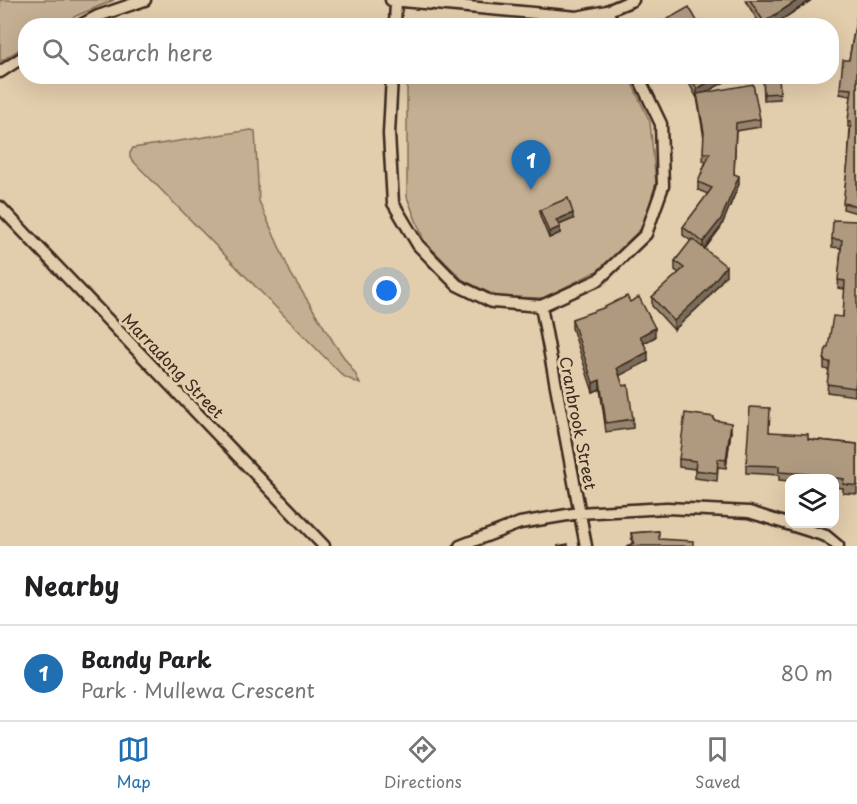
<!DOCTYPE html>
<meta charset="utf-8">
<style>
body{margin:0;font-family:"Playpen Sans",sans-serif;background:#f6f6f6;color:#202124}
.controls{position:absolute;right:18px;bottom:18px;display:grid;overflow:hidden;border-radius:12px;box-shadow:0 6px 24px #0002}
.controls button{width:54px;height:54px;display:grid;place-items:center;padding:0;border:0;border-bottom:2px solid #e0e0e0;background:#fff;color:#202124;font:30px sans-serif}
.you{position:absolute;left:387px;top:291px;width:21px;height:21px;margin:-15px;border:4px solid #fff;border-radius:50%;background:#1a73e8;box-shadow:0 0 0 9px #1a73e833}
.badge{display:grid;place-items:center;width:39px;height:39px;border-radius:50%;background:#1f6fb2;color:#fff;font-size:20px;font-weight:700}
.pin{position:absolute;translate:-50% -50px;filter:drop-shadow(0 2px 3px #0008)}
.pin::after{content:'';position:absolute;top:32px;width:21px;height:18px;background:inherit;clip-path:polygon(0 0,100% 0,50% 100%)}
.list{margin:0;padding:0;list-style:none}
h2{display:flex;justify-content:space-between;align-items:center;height:78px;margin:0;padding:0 24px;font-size:26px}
h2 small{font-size:20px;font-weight:400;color:#757577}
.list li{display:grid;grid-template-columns:39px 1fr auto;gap:18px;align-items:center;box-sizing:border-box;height:96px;padding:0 24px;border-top:2px solid #e0e0e0}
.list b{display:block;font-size:22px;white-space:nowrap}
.list p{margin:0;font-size:20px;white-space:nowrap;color:#757577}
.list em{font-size:20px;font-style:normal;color:#757577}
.icon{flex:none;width:33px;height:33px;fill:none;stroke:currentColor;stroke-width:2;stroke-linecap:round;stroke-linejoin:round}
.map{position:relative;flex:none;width:857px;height:546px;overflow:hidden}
.search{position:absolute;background:#fff;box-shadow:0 6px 24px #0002;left:18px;right:18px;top:18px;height:66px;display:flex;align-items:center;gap:15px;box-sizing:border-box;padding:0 21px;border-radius:24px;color:#757577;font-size:22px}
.sheet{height:174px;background:#fff}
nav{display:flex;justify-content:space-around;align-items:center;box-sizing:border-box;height:84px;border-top:2px solid #e0e0e0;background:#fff;font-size:16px;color:#757577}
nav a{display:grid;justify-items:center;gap:3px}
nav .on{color:#1f6fb2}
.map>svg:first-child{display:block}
.green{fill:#c4af92;stroke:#806c58;stroke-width:1.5}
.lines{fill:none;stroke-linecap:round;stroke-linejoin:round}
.minor-casing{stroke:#3b2a1e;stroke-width:15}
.minor{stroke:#e2cdac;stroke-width:10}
.wall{fill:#96846e;stroke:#3b2a1e;stroke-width:1.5}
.shaded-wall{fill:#7a6c5a;stroke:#3b2a1e;stroke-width:1.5}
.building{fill:#af9a80;stroke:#3b2a1e;stroke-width:1.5}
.labels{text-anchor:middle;stroke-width:6;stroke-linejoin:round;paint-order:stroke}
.street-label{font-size:16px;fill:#3b2a1e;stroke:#e2cdac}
</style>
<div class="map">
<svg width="857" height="546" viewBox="0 0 857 546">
<rect width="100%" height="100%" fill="#e2cdac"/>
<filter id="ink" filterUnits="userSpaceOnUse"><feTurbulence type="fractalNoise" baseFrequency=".0167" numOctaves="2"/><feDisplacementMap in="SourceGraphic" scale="12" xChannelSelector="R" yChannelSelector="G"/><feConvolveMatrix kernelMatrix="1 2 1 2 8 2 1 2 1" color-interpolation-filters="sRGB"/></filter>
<g filter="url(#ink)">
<path class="green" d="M0,0H114L76,16L60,25L26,26L25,46L0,62Z
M407,77H629L650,122L656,183L643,227L599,270L544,298L498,297L463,280L424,241L407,197Z
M251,130L255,131L259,201L291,274L334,343L355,373L360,384L343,376L130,158V153L133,148Z"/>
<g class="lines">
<defs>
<path id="minor" d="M391,0L577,17L607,11L633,0
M607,11L614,26
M79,26L98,16L145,0
M395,26L396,1
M0,72L26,55
M392,76L389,134L393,203L418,245L457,285L492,302L541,306L598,280L646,234L663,186L661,124L638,76
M0,207L324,546
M541,306L586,546
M460,546L520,523L579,513L667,508L749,512L826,536L838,546"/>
</defs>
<use href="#minor" class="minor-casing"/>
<use href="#minor" class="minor"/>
</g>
<path class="wall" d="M745,0H810V1L772,26H761Z
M857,15V213L843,209L848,162L850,128L848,127V121L851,96L840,94V88L849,60Z
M685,76H735L706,92L760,119V127L736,131L734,174L739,184L721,227L705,249L726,275L707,299L674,330L652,306V297L679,273L675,270V261L691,241L683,235V227L708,194L698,190V182L706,161H703L704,138L697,97V98Z
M763,76H779L780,99L764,100Z
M540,210L573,219L559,225L560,233L549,238L540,216Z
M857,221L855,396L827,392L829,370L824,369V361L828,347L843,317L845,289L838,288L841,248L832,247V239Z
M630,302L655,337L644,343L648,361L619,375L633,419V428L606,432L600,389L593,392L572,328V319Z
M714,420L731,431L726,468L718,467L717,481L695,478V469L679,467V459Z
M769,432L808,439L857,444V494L843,493V488L834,487V478H789V481L779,480V475L746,473V465Z
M659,531L632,544L631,533Z"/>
<path class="shaded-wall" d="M798,0L810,1L772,26H764V22Z
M719,76H735L698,97L697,94V98V89Z
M739,176V184L721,227L703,250V242Z
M573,213V219L556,226V220Z
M560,227V233L549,238V232Z
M726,266V275L707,299L674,330V321Z
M655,328V337L640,345V336Z
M648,352V361L617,377V368Z
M600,380V389L593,392V383Z
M731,423V431L726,468V460Z"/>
<path class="building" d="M750,0H798L764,22Z
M689,7L700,26L657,25Z
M857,15V206L843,203L848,162L851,121H848L852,89L840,88L843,60H849Z
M690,76H719L697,89Z
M763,76H779L780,93L764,94Z
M753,84L760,119L736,123L734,174L739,176L721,219L703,242L683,227L712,188L698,182L710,153H703L704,132L697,94Z
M568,198L573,213L556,220L560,227L549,232L540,210Z
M833,220L857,221V372L855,388L827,384L830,362L824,361L826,347H828L833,316L843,317L845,281L838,280L842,240L832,239Z
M692,239L726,266L707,290L674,321L652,297L684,268L675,261Z
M627,296L630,302L639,297L655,328L640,336L648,352L617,368L623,386L628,385L633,419L606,423L600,380L593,383L572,319L603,308Z
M750,407L770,408L769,432L808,434V439L857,444V486L843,484L844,479L809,475V474L779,472V466L746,465Z
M685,413L714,417V420L731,423L726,460L718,459L717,473L695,470L696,461L679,459Z
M659,531V539L693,541V546H626L634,543L631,533Z
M568,544V546H557Z"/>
</g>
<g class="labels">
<g class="street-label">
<text transform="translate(173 366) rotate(46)" y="6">Marradong Street</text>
<text transform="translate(578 423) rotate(79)" y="6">Cranbrook Street</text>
</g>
</g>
</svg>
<div class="controls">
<button><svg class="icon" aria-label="layers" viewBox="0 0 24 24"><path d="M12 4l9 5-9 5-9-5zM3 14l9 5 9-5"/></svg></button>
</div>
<div class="you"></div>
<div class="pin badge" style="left:531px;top:190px">1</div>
<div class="search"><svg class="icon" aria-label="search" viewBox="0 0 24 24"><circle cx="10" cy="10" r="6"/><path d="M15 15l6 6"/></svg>Search here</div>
</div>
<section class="sheet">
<h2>Nearby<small></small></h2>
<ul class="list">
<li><span class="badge">1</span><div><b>Bandy Park</b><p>Park · Mullewa Crescent</p></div><em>80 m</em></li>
</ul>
</section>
<nav>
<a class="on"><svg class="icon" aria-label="map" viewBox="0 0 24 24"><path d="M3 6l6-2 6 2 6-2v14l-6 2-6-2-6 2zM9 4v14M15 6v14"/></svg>Map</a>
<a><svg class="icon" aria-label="directions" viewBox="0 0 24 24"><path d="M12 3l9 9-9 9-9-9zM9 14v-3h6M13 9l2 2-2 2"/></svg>Directions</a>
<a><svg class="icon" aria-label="saved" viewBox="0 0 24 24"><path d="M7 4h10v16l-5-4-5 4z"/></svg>Saved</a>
</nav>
